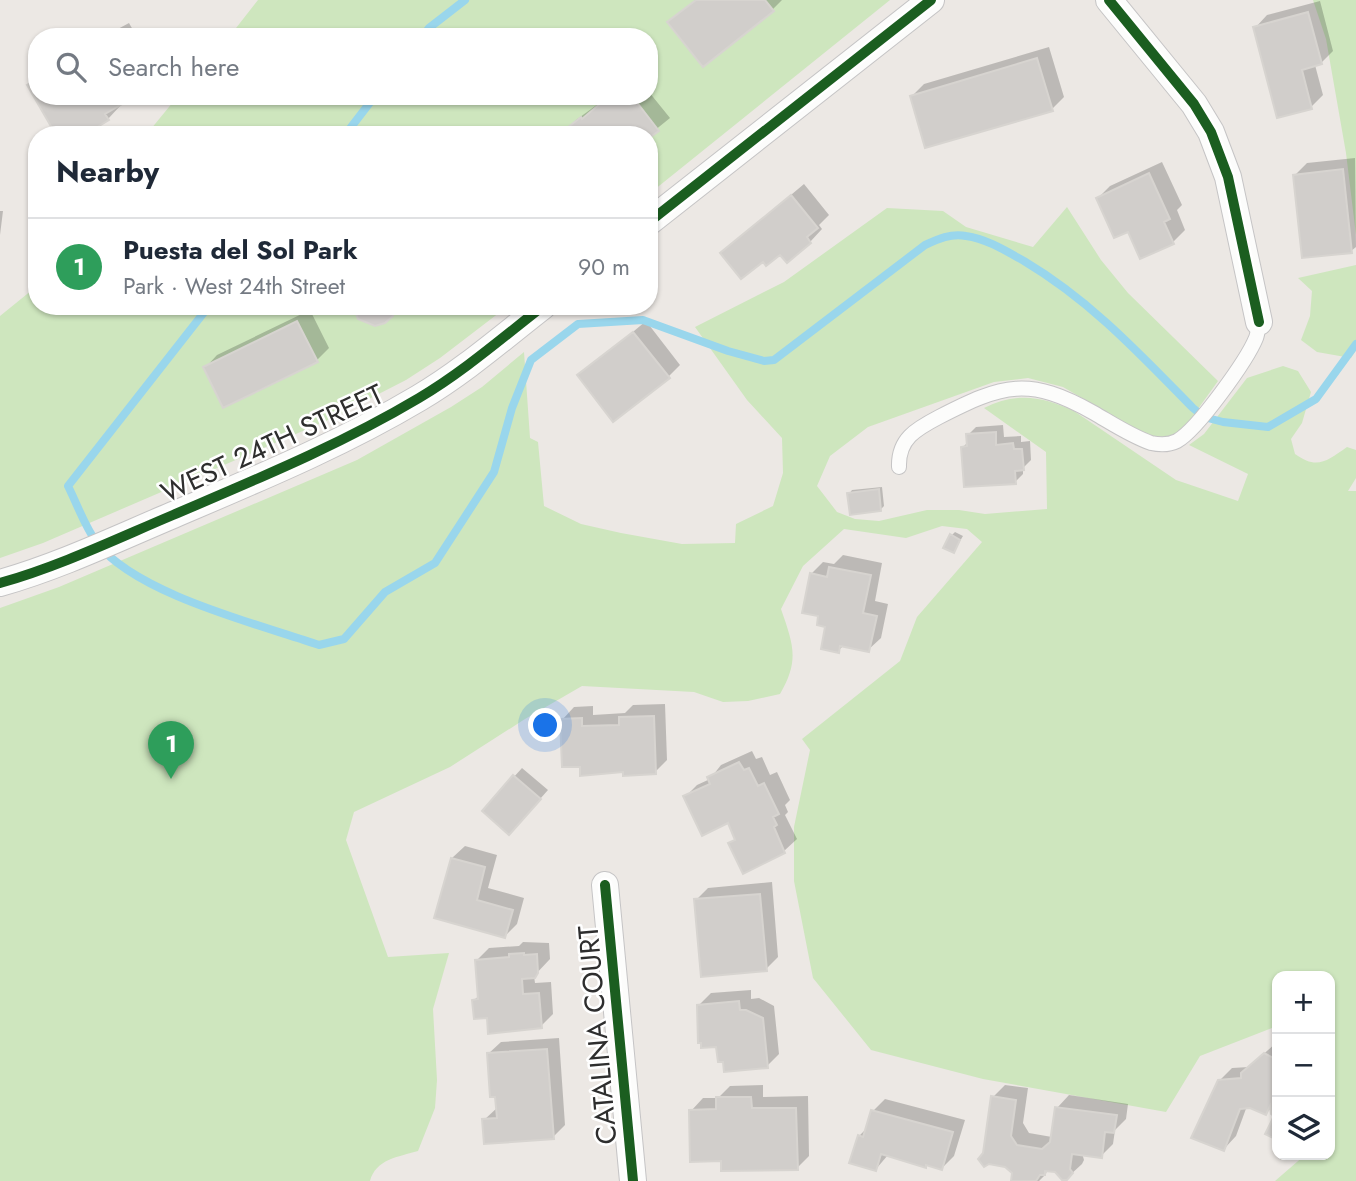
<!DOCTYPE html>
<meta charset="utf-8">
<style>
body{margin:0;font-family:Jost,sans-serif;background:#f2f2f3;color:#1f2937}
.controls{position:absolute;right:21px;bottom:21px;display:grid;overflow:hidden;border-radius:14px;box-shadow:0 2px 5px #0004}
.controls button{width:63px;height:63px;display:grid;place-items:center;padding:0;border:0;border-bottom:2px solid #e0e1e3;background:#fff;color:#1f2937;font:35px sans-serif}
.you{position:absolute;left:546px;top:726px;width:24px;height:24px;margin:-18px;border:5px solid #fff;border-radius:50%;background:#1a73e8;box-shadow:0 0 0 10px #1a73e833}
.badge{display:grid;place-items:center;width:46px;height:46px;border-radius:50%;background:#0f766e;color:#fff;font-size:23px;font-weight:700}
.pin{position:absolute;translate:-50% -58px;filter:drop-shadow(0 2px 4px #0008)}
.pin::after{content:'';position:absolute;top:37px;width:24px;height:21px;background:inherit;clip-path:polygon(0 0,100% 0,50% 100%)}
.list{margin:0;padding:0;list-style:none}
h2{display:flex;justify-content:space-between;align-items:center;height:91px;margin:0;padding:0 28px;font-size:30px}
h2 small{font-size:23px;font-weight:400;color:#747a83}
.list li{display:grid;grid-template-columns:46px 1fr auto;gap:21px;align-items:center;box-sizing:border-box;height:98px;padding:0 28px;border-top:2px solid #e0e1e3}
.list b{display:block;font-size:26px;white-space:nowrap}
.list p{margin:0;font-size:23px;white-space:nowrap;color:#747a83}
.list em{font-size:23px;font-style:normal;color:#747a83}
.icon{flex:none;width:38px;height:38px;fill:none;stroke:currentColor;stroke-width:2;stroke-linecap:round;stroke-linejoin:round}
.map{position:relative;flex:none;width:1356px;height:1181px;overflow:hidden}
.search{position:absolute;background:#fff;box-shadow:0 2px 5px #0004;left:28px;top:28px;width:630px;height:77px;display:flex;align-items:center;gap:18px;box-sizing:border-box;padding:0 24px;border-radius:28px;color:#747a83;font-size:26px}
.panel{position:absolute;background:#fff;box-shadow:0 2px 5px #0004;left:28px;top:126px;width:630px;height:189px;border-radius:28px}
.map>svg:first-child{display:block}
.green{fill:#cee6be}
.shadow{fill:#0003}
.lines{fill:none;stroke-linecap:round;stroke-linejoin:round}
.stream{stroke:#99d6ec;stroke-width:8}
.building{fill:#d1cecb;stroke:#d7d4d0;stroke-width:2}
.service-casing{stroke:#c5c4c5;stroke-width:16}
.minor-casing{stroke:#c5c4c5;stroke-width:28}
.service{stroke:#fcfcfb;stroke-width:14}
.minor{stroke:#fcfcfb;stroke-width:26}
.cycleway-casing{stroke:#fff;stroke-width:15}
.cycleway{stroke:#1b5e20;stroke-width:10}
.labels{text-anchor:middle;stroke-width:5;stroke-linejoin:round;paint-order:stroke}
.street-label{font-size:28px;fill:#2e2e2e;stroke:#fff}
</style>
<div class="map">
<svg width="1356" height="1181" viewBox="0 0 1356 1181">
<rect width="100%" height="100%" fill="#ece8e4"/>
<path class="green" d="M258,0H890L649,194V135H146L178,96H649V37H229Z
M1313,0H1356V235L1346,153L1326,39Z
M1067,207L1101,260L1128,293L1218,381L1185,427L1175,436L1161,440L1137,430L1063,387L1028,378L994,382L868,427L830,456L817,486L837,512L855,519L879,521L927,510H959L985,514L1047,509L1046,452L984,408C1016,392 1042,396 1074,411L1176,480L1238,501L1248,474L1189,445L1204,434L1247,378L1283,366L1298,371L1311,392L1302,423L1291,439L1295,454C1317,470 1327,461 1347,447L1356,450V478L1348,491H1356V1181H1275L1305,1155H1330V976H1277V1026L1200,1056L1166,1112L983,1079L871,1050L813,978L794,881V827L810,750L802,739L900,661L917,617L982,542L967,529L942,526L906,538L844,529L803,566L781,609C793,644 800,660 780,694L748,701L723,702L694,692L582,686L525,719L450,767L354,812L346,840L388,957L449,953L433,1009L437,1080L435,1108L418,1151C398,1157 376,1159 370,1181H0V608L59,587L357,460L451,407L482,387L524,352L530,438L538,442L544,506L581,524L621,533L682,544L735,543L736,524L773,506L783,473L782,438L747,400L695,327L784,282L887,208L943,211L966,227L1033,247Z
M1356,265V350L1351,358L1317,352L1301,340L1310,316L1312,291L1298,278Z
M37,286V306H508L440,358L406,380L326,421L43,543L0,558V316Z"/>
<path class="shadow" d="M695,0H782L772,10L670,22Z
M1320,1L1333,51L1321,63L1315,65L1323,95L1311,107L1255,28L1267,15Z
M129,23L137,37H103Z
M1049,47L1064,97L1052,109L912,96L924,84Z
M37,78V96H130L118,104L120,106L108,119L58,135L29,86Z
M649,92L670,118L649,135L629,130L564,132L576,120L609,96H649Z
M525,127V135H483L488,129Z
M1355,158L1356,247L1351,251L1295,175L1307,163Z
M1162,162L1182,205L1177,210L1185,230L1173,242L1141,257L1128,229L1098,198L1110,186Z
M804,184L829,215L819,225L822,229L810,242L787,260L781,252L763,260L722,253Z
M0,211H3L0,235Z
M310,310L329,348L317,360L205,368L217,355Z
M646,321L680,365L668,377L580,376Z
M1003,425L1004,437L1021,436V442L1030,441L1031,460L1023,468V474L1015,482L963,447L969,441L968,435L976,427Z
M882,487L884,506L881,509L849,494L852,490Z
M955,532L963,536L954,551L951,536Z
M843,555L882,563L875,601L888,604L881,638L868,650L844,645L838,651L820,615L811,574L823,562L834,564Z
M665,704L667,760L655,772L581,765L562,720L574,707L593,706V715L625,713L633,705Z
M752,751L756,759L762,757L770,775L777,772L790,800L785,805L788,812L785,815L797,839L784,851L744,872L731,843L736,838L729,821L685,797L697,785L710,779L721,765Z
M522,768L548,790L517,825L484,810Z
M465,846L497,855L488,888L524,898L517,924L505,936L436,917L452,858Z
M772,882L778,957L766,969L696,900L708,888Z
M523,942L549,943L550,959L534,976L535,983L551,982L553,1014L541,1026L489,1016L474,1000L480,995L477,960L489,948L519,946Z
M751,990V999L759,998L774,1006L779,1054L767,1066L718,1045L700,1041L698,1006L711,993Z
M559,1038L565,1125L553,1137L484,1120L498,1107L488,1054L501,1042Z
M1277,1042V1138L1267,1133L1276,1115L1272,1107L1266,1113L1247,1106L1236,1136L1224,1149L1219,1081L1232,1068L1249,1067Z
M763,1085V1097L808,1096L809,1156L797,1168L723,1160L691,1111L703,1098H718L730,1086Z
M1005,1085L1028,1088L1023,1123L1029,1133L1052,1137L1057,1108L1069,1095L1128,1104L1126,1119L1115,1130L1113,1144L1101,1156L1082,1153L1084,1160L1082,1164L1069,1176L1047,1170L1046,1174L1039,1181H1013V1172L1010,1168L985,1154L993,1097Z
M885,1099L965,1120L954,1156L942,1168L927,1164L925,1166L888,1155L876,1169L859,1136L868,1127L873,1111Z"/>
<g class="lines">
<path class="stream" d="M422,37L429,28L465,0
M345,135L375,96
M209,306L68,486C77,504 85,527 97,543C136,594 258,624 319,645L344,639L385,592L435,563L494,472L512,408L531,360L578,324L643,320L728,351L764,361L774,360L925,245C938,239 951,233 966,236C987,239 1006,251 1024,261C1091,301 1139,353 1193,408L1204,417L1223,422L1268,427L1316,399L1356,344"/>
</g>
<path class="building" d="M696,0H765L774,11L703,67L667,22Z
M1308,12L1322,64L1302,70L1312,109L1277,118L1253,27Z
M1037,58L1053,111L925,148L910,96Z
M37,80V96H127L129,100L105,114L109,120L84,135L81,129L71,135H56L27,85Z
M609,96H632L659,131L649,138V135H631L629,132L626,135H564L562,132L581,117L582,119Z
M1343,169L1352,253L1302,258L1293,175Z
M1149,173L1170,219L1164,222L1174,244L1140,259L1128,232L1114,238L1096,198Z
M791,195L818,228L807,237L811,243L787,263L780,255L766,266L763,262L741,279L720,253Z
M353,306H395L393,316L385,323L375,326L358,319Z
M297,321L318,362L223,408L203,367Z
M633,332L670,378L613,422L577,375Z
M996,432V445L1013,443L1014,449H1022L1024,470L1015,471L1016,484L964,487L961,447L967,446L966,434Z
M879,489L881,511L850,515L847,493Z
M950,534L960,540L954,553L943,548Z
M829,567L871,575L863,613L877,616L869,652L840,646L839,653L821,649L825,627L817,625L818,616L802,613L810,573L827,577Z
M654,716L656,774L623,776V772L580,776V767H562L560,719L582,718V726L619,725V717Z
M739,762L744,770L749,768L758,786L764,783L779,814L773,817L777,825L774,827L785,853L743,874L728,843L735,840L728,823L702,836L683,796L710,784L707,777Z
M513,775L541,799L509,835L482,811Z
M451,858L485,867L477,900L513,910L505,938L434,918Z
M760,894L767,971L701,977L694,899Z
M524,953V955L537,954L538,973L535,978L522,979L523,994L539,993L542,1028L488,1034L487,1018L474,1019L472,1000L478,999L475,960L509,957V954Z
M739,1001L740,1010H746L763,1018L768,1068L724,1072L723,1062H718L716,1047L701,1048V1043H698L697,1005Z
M547,1049L554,1139L484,1144L482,1119L497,1118L495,1097H490L487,1053Z
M1264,1053L1277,1060V1140L1265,1134L1274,1116L1271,1114L1270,1106L1266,1115L1250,1108L1240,1109L1224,1151L1191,1138L1218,1080L1241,1078V1073Z
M991,1096L1016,1100L1011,1136L1017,1145L1042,1149L1050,1142L1055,1107L1117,1115L1114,1133L1105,1132L1102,1158L1072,1154L1070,1169L1073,1173L1067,1180H1062L1055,1172L1045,1171V1175H1040L1036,1181H1011L1012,1173L1005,1167L989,1164L984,1167L978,1159L983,1153Z
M716,1097H751L752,1108H796L798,1170L721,1171V1161L690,1162L689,1110L716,1109Z
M871,1110L953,1132L942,1170L926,1165V1168L881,1154L876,1171L849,1163L858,1135L863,1137Z"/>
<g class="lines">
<defs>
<path id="service" d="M899,467C898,439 916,429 939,417C1003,384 1029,376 1094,413C1113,424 1131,436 1151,443C1160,445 1169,445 1177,441C1198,429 1247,360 1256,338C1258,333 1258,327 1259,322"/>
<path id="minor" d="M1109,0L1194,104L1211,132L1228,177L1259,322
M649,222L931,0
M0,583C60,566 116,539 173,515C257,479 340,445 419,398C463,372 502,338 543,306
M605,885L633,1181"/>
</defs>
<use href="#service" class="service-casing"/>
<use href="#minor" class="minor-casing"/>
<use href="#service" class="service"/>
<use href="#minor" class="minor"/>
<defs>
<path id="cycleway" d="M1109,0L1194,104L1211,132L1228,177L1259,322
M649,222L931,0
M0,583C60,566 116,539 173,515C257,479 340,445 419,398C463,372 502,338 543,306
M605,885L633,1181"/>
</defs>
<use href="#cycleway" class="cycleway-casing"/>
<use href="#cycleway" class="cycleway"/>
</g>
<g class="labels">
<g class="street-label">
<text transform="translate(272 443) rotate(-25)" y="10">WEST 24TH STREET</text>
<text transform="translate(597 1035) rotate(-95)" y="10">CATALINA COURT</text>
</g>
</g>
</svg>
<div class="controls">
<button>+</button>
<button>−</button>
<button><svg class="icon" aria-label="layers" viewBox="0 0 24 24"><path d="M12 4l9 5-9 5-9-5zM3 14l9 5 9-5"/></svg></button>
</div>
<div class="you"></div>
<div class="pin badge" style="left:171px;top:779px;background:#2e9e5b">1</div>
<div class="search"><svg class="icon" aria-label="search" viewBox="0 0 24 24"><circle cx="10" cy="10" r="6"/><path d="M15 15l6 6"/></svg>Search here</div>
<section class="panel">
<h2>Nearby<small></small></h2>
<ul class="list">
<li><span class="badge" style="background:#2e9e5b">1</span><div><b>Puesta del Sol Park</b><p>Park · West 24th Street</p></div><em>90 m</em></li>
</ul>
</section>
</div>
